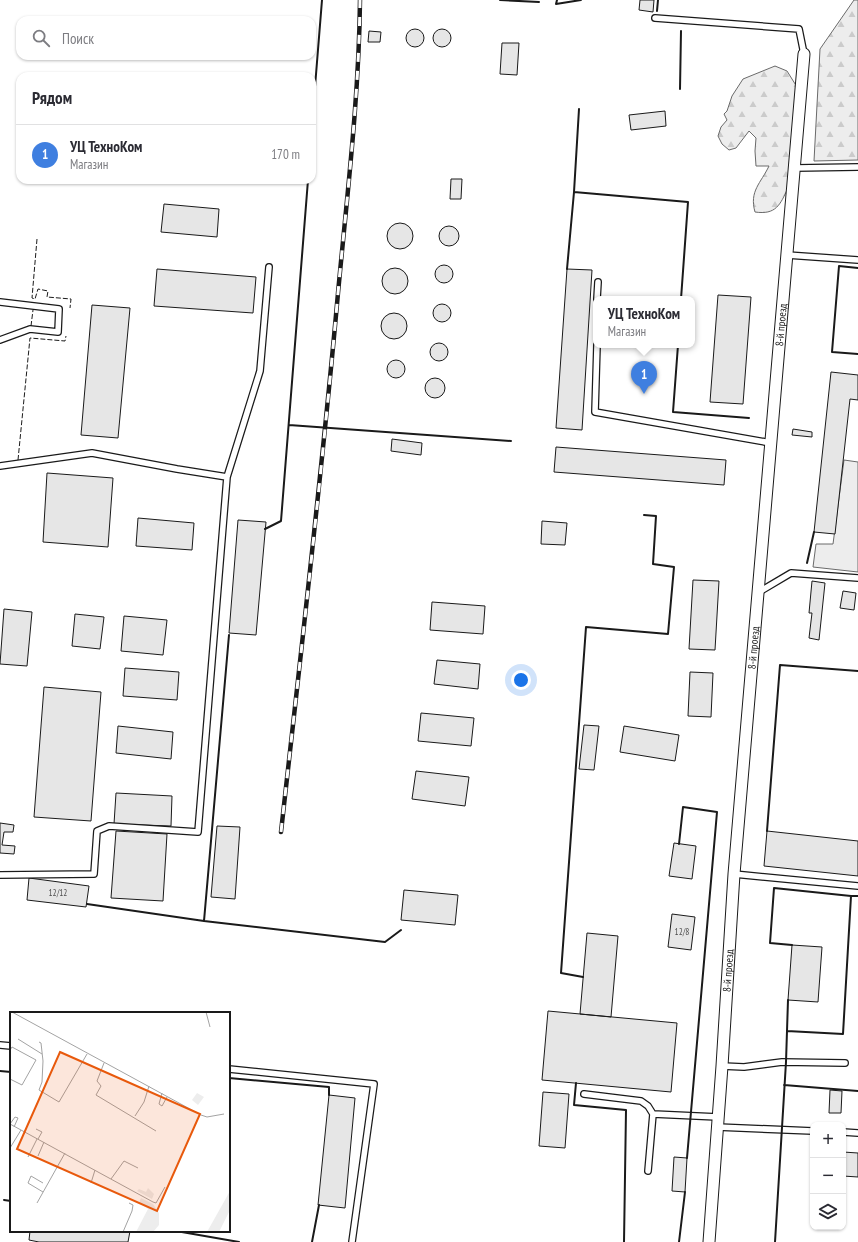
<!DOCTYPE html>
<html lang="ru">
<meta charset="utf-8">
<style>
body{margin:0;font-family:"PT Sans Narrow",sans-serif;background:#f2f2f3;color:#2b2b33}
.controls{position:absolute;right:12px;bottom:12px;display:grid;overflow:hidden;border-radius:8px;box-shadow:0 1px 3px #0004}
.controls button{width:36px;height:36px;display:grid;place-items:center;padding:0;border:0;border-bottom:1px solid #e1e1e2;background:#fff;color:#2b2b33;font:20px sans-serif}
.you{position:absolute;left:521px;top:680px;width:14px;height:14px;margin:-10px;border:3px solid #fff;border-radius:50%;background:#1a73e8;box-shadow:0 0 0 6px #1a73e833}
.badge{display:grid;place-items:center;width:26px;height:26px;border-radius:50%;background:#c62828;color:#fff;font-size:13px;font-weight:700}
.pin{position:absolute;translate:-50% -33px;filter:drop-shadow(0 1px 2px #0008)}
.pin::after{content:'';position:absolute;top:21px;width:14px;height:12px;background:inherit;clip-path:polygon(0 0,100% 0,50% 100%)}
.popup{position:absolute;left:593px;top:296px;width:102px;height:52px;box-sizing:border-box;display:grid;place-content:center;border-radius:8px;background:#fff;filter:drop-shadow(0 1px 3px #0005);font-size:13px;white-space:nowrap;color:#7c7c81}
.popup b{font-size:15px;color:#2b2b33}
.popup::after{content:'';position:absolute;left:50%;top:100%;margin-left:-8px;border:8px solid transparent;border-top-color:#fff}
.list{margin:0;padding:0;list-style:none}
h2{display:flex;justify-content:space-between;align-items:center;height:52px;margin:0;padding:0 16px;font-size:17px}
h2 small{font-size:13px;font-weight:400;color:#7c7c81}
.list li{display:grid;grid-template-columns:26px 1fr auto;gap:12px;align-items:center;box-sizing:border-box;height:60px;padding:0 16px;border-top:1px solid #e1e1e2}
.list b{display:block;font-size:15px;white-space:nowrap}
.list p{margin:0;font-size:13px;white-space:nowrap;color:#7c7c81}
.list em{font-size:13px;font-style:normal;color:#7c7c81}
.icon{flex:none;width:22px;height:22px;fill:none;stroke:currentColor;stroke-width:2;stroke-linecap:round;stroke-linejoin:round}
.map{position:relative;flex:none;width:858px;height:1242px;overflow:hidden}
.search{position:absolute;background:#fff;box-shadow:0 1px 3px #0004;left:16px;top:16px;width:300px;height:44px;display:flex;align-items:center;gap:10px;box-sizing:border-box;padding:0 14px;border-radius:12px;color:#7c7c81;font-size:15px}
.panel{position:absolute;background:#fff;box-shadow:0 1px 3px #0004;left:16px;top:72px;width:300px;height:112px;border-radius:12px}
.map>svg:first-child{display:block}
.forest{fill:url(#forest-firs);stroke:#6a6a6a}
.built{fill:#ededed;stroke:#6a6a6a}
.building{fill:#e6e6e6;stroke:#1a1a1a}
.lines{fill:none;stroke-linecap:round;stroke-linejoin:round}
.service-casing{stroke:#1a1a1a;stroke-width:8}
.minor-casing{stroke:#1a1a1a;stroke-width:13}
.service{stroke:#fff;stroke-width:5.5}
.minor{stroke:#fff;stroke-width:11}
.rail-casing{stroke:#1a1a1a;stroke-width:4.5}
.rail{stroke:#fff;stroke-width:3;stroke-dasharray:9;stroke-linecap:butt}
.fence{stroke:#1a1a1a;stroke-width:1;stroke-dasharray:5 2;stroke-linecap:butt}
.wall{stroke:#1a1a1a;stroke-width:2}
.labels{text-anchor:middle;stroke-width:3;stroke-linejoin:round;paint-order:stroke}
.number-label{font-size:9px;fill:#4d4d4d}
.street-label{font-size:11px;fill:#1a1a1a;stroke:#fff}
.inset-road{fill:none;stroke:#a3a3a3;stroke-width:1}
.view{fill:#e8590c;fill-opacity:0.15;stroke:#e8590c;stroke-width:2}
.inset-edge{fill:none;stroke:#1a1a1a;stroke-width:2}
</style>
<div class="map">
<svg width="858" height="1242" viewBox="0 0 858 1242">
<defs>
<pattern id="forest-firs" width="22" height="20" patternUnits="userSpaceOnUse"><rect width="22" height="20" fill="#ededed"/><path d="M5 1l3.5 6h-7zM16 11l3.5 6h-7z" fill="#cbcbcb"/></pattern>
</defs>
<rect width="100%" height="100%" fill="#fff"/>
<path class="forest" d="M854,0H858V160L814,161L820,49Z
M775,66L787,71L797,87L788,188C780,205 776,215 755,212C749,191 761,183 769,166H756L755,151L756,138L749,131L736,148L729,150L722,144L718,136L721,127L727,120L724,114L727,111L732,96L743,79Z"/>
<path class="built" d="M844,460L858,462V572L813,567L816,544H833Z"/>
<path class="building" d="M640,0H654L653,12L639,10Z
M406 38a9 9 0 1 1 18 0a9 9 0 1 1-18 0Z
M433 38a9 9 0 1 1 18 0a9 9 0 1 1-18 0Z
M369,31L381,32L380,42H368Z
M502,43H519L517,75L500,74Z
M175,73L212,76H175Z
M665,111L666,126L631,130L629,115Z
M451,179H462L461,199H450Z
M164,204L219,209L217,237L161,232Z
M387 236a13 13 0 1 1 26 0a13 13 0 1 1-26 0Z
M439 236a10 10 0 1 1 20 0a10 10 0 1 1-20 0Z
M435 274a9 9 0 1 1 18 0a9 9 0 1 1-18 0Z
M382 281a13 13 0 1 1 26 0a13 13 0 1 1-26 0Z
M157,269L256,277L253,313L154,306Z
M567,269L592,270L582,430L556,428Z
M718,295L751,297L743,404L710,402Z
M433 313a9 9 0 1 1 18 0a9 9 0 1 1-18 0Z
M92,305L130,308L118,438L81,435Z
M381 326a13 13 0 1 1 26 0a13 13 0 1 1-26 0Z
M430 352a9 9 0 1 1 18 0a9 9 0 1 1-18 0Z
M387 369a9 9 0 1 1 18 0a9 9 0 1 1-18 0Z
M831,372L858,375V400L850,399L835,534L814,532Z
M425 388a10 10 0 1 1 20 0a10 10 0 1 1-20 0Z
M793,429L812,432V437L792,435Z
M392,439L422,443L421,455L391,451Z
M556,447L726,460L724,485L554,472Z
M47,473L113,478L108,547L43,542Z
M138,518L194,523L192,550L136,546Z
M238,520L266,522L256,635L229,633Z
M542,521L567,523L565,545L541,544Z
M693,580L719,581L715,650L689,649Z
M812,581L825,583L819,640L809,638L812,613H809Z
M843,591L856,593L854,610L840,608Z
M432,602L485,606L483,634L430,630Z
M4,609L32,612L27,666L0,664Z
M75,614L104,617L100,649L72,646Z
M124,616L167,620L163,655L121,651Z
M437,660L480,664L478,689L434,684Z
M125,668L179,672L177,700L123,696Z
M690,672L713,673L711,717L688,716Z
M44,687L101,692L91,821L34,817Z
M421,713L474,718L471,746L418,741Z
M584,725L599,726L594,770L579,769Z
M118,726L173,732L171,759L116,753Z
M624,726L679,735L675,761L620,752Z
M416,771L469,777L465,806L412,799Z
M116,793L172,796L171,826L114,824Z
M0,823L14,825L13,832H4L2,845L15,846L14,854L0,853Z
M217,826L240,827L235,899L211,897Z
M116,831L167,834L163,901L111,898Z
M767,831L858,841V876L764,866Z
M674,843L696,846L692,879L669,876Z
M29,878L89,886L86,907L27,900Z
M404,890L458,895L455,925L401,920Z
M672,914L695,917L691,950L668,947Z
M587,933L618,936L611,1017L580,1014Z
M792,945L822,947L818,1002L788,1000Z
M548,1011L677,1023L671,1092L542,1080Z
M830,1090L842,1091L841,1113H829Z
M543,1092L569,1094L565,1148L539,1146Z
M329,1095L355,1098L345,1208L318,1205Z
M843,1152L858,1153V1177L843,1176Z
M674,1157L687,1158L685,1192L672,1191Z
M30,1231H130L128,1242H39L29,1240Z"/>
<g class="lines">
<defs>
<path id="service" d="M655,18L799,29L804,54
M795,168L858,167
M787,255L858,260
M597,299L598,282
M0,302L59,309L58,332L30,329L0,340
M597,345L595,412L771,443
M0,466L92,453L177,469L227,477
M759,592L791,573L858,578
M734,874L858,886
M0,875L94,874L97,831L109,826L198,832L227,477L260,371L269,267
M0,1045L11,1046
M722,1066L744,1067L782,1062L845,1063
M229,1069L374,1084L352,1242
M584,1094L641,1101L648,1106L653,1114
M717,1127L813,1131
M843,1132L858,1133
M648,1171L653,1114L718,1117"/>
<g id="minor">
<path id="s1" d="M709,1242L722,1066L734,874L804,54"/>
</g>
</defs>
<use href="#service" class="service-casing"/>
<use href="#minor" class="minor-casing"/>
<use href="#service" class="service"/>
<use href="#minor" class="minor"/>
<defs>
<path id="rail" d="M281,832C301,652 322,473 338,293C347,196 359,98 360,0"/>
</defs>
<use href="#rail" class="rail-casing"/>
<use href="#rail" class="rail"/>
<path class="fence" d="M37,239L32,298L35,299L38,289L48,291L47,297L71,299L70,308
M31,326L33,310
M18,460L30,338L65,341L66,336"/>
<path class="wall" d="M500,0L539,2
M557,0L556,4L581,0
M657,11L658,0
M680,89L681,31
M312,124L322,0
M574,192L579,109
M858,268L839,266L832,352L858,354
M567,269L574,192L688,202L681,299
M678,345L673,412L749,418
M289,425L511,441
M265,529L281,521L308,180
M807,563L814,532
M767,831L780,665L858,671
M679,844L683,807L717,812L687,1158
M851,896H858
M87,904L204,921L229,635
M204,921L385,942L401,930
M583,977L561,973L586,627L668,634L674,567L653,564L656,516L644,515
M787,1031L843,1034L851,896L774,888L770,943L792,945
M0,1071L11,1072
M229,1078L329,1087V1095
M576,1083L574,1105L626,1110L624,1242
M784,1085L858,1091
M4,1200L11,1201
M176,1231L239,1242
M312,1242L319,1205
M679,1242L685,1192
M775,1242L786,1062L788,1000"/>
</g>
<g class="labels">
<g class="number-label">
<text x="58" y="896">12/12</text>
<text x="682" y="935">12/8</text>
</g>
<g class="street-label">
<text dy="4" stroke="none"><textPath href="#s1" startOffset="920">8-й проезд</textPath></text>
<text dy="4" stroke="none"><textPath href="#s1" startOffset="596">8-й проезд</textPath></text>
<text dy="4" stroke="none"><textPath href="#s1" startOffset="272">8-й проезд</textPath></text>
</g>
</g>
<g transform="translate(10 1012)">
<rect width="220" height="220" fill="#fff"/>
<path d="M187,81L194,85L188,93L182,88Z" fill="#ededed"/>
<path d="M138,176L144,182L142,187L127,179L129,177L136,180ZM220,179L219,200L209,220H197ZM131,186L143,192L149,201V213L143,220H126L138,197L129,191Z" fill="#ededed"/>
<path class="inset-road" d="M2,0L191,103L197,105L214,102M196,0L200,15M8,27L32,42M29,30L31,31L33,49L32,70L29,78L49,90L77,42M0,38L2,35L26,48L12,73L0,67M94,51L87,69L91,74L86,83L146,119M152,81L149,92L152,94L157,85M125,104L134,90L139,74M0,112L143,190L146,191L155,175M0,112L5,105L8,106L4,115M26,117L32,120L28,127M0,136L11,118M28,144L34,130M18,145L27,127M101,167L114,149L128,156M81,171L85,158M33,180L18,171L21,164L33,171M27,191L55,141M113,220L122,199L123,193L119,191"/>
<path class="view" d="M50,40L190,102L147,199L7,137Z"/>
<rect width="220" height="220" class="inset-edge"/>
</g>
</svg>
<div class="controls">
<button>+</button>
<button>−</button>
<button><svg class="icon" aria-label="layers" viewBox="0 0 24 24"><path d="M12 4l9 5-9 5-9-5zM3 14l9 5 9-5"/></svg></button>
</div>
<div class="you"></div>
<div class="pin badge" style="left:644px;top:394px;background:#3f7fe0">1</div>
<div class="popup"><b>УЦ ТехноКом</b>Магазин</div>
<div class="search"><svg class="icon" aria-label="search" viewBox="0 0 24 24"><circle cx="10" cy="10" r="6"/><path d="M15 15l6 6"/></svg>Поиск</div>
<section class="panel">
<h2>Рядом<small></small></h2>
<ul class="list">
<li><span class="badge" style="background:#3f7fe0">1</span><div><b>УЦ ТехноКом</b><p>Магазин</p></div><em>170 m</em></li>
</ul>
</section>
</div>
